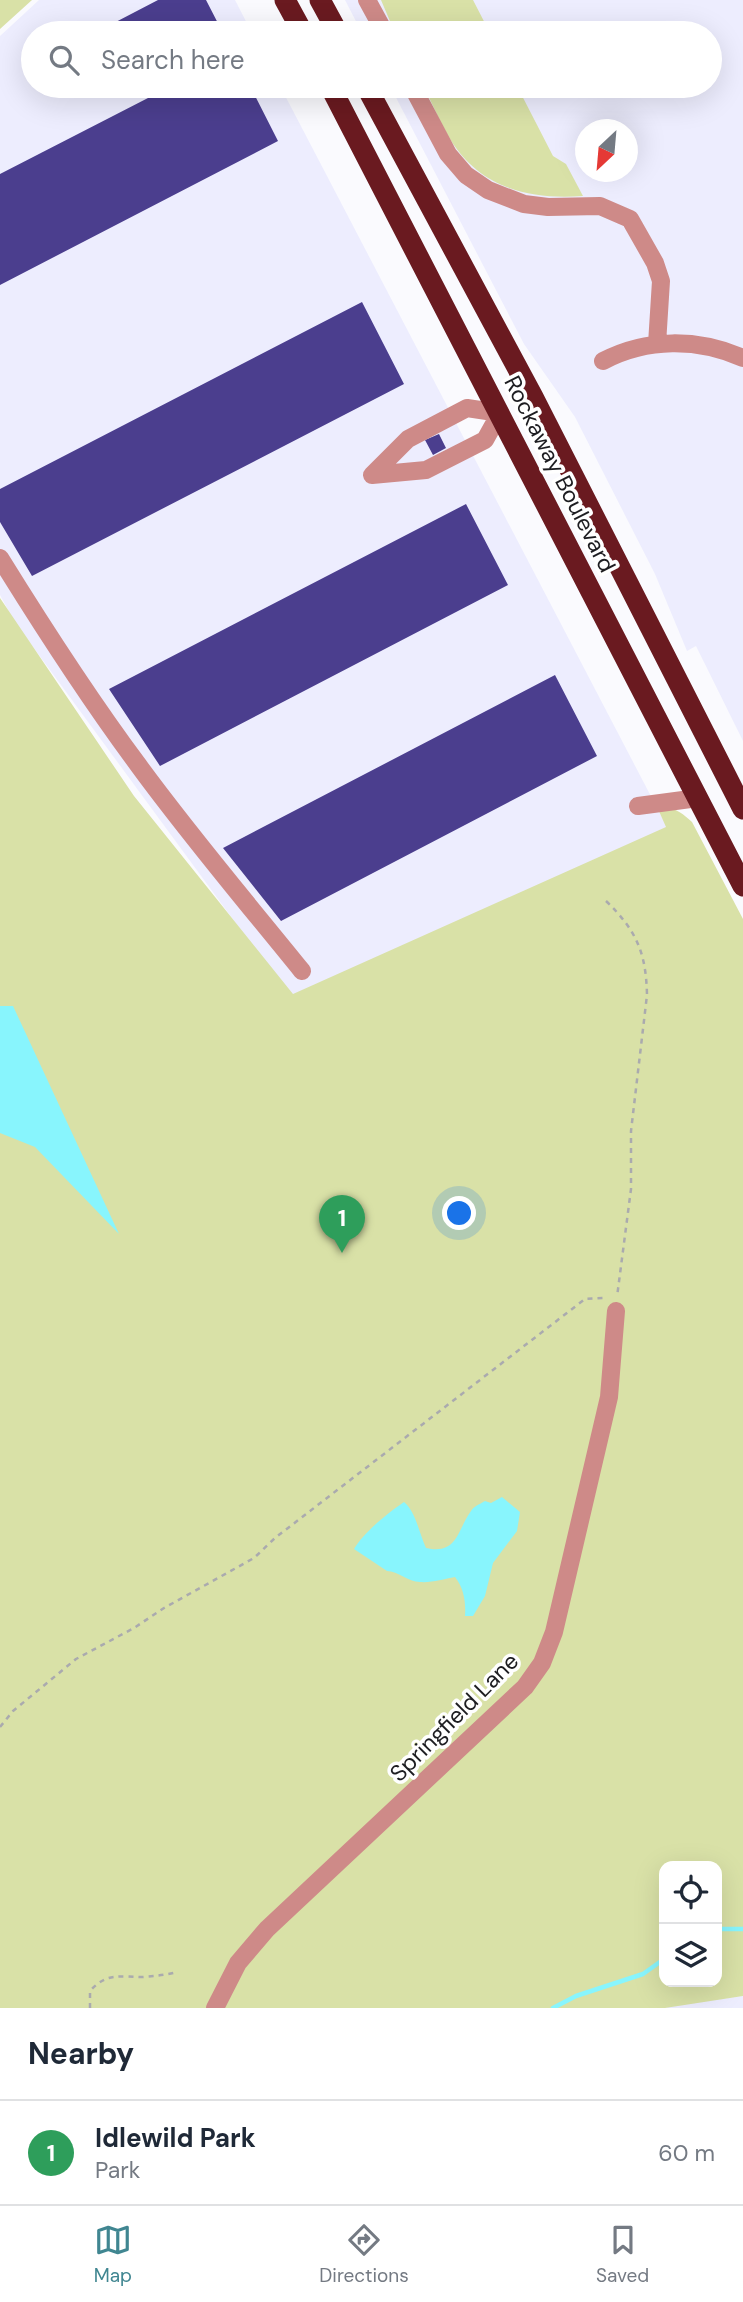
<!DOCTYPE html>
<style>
body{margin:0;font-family:"DM Sans",sans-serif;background:#f6f6f7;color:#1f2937}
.controls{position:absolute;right:21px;bottom:21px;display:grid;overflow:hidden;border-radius:14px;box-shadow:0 7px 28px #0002}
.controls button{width:63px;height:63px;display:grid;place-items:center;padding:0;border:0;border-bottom:2px solid #e0e1e3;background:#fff;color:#1f2937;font:35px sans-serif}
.compass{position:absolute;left:575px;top:119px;width:63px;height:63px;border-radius:50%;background:#fff;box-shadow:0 7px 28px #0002;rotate:206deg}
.you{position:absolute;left:460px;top:1214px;width:24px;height:24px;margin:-18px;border:5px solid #fff;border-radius:50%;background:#1a73e8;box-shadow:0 0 0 10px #1a73e833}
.badge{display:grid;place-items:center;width:46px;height:46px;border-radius:50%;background:#408691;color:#fff;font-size:23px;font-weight:700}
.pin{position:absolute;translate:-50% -58px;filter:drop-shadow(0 2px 4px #0008)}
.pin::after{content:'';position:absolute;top:37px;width:24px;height:21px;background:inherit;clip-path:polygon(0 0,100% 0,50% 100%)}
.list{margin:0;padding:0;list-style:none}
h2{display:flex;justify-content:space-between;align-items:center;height:91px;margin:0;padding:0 28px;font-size:30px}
h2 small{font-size:23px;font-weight:400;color:#747a83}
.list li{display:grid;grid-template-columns:46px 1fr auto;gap:21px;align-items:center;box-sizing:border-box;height:105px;padding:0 28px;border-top:2px solid #e0e1e3}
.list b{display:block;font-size:26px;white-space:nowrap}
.list p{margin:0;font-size:23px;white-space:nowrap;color:#747a83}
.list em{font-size:23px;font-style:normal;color:#747a83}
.icon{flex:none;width:38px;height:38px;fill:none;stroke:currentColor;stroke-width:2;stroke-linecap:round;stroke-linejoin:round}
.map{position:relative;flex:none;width:743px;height:2008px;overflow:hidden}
.search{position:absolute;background:#fff;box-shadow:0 7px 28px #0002;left:21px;right:21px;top:21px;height:77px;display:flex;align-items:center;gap:18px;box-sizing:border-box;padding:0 24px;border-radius:38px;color:#747a83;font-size:26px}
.sheet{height:196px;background:#fff}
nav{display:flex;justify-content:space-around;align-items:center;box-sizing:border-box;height:98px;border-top:2px solid #e0e1e3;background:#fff;font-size:19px;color:#747a83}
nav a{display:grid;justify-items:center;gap:4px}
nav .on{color:#408691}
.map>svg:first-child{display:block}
.built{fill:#ededfe;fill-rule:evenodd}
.green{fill:#d9e1a7;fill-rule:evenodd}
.water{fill:#88f5fd}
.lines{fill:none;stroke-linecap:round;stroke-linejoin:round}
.stream{stroke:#88f5fd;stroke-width:4.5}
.building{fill:#4b3e8e}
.path{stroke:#aaaaae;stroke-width:2.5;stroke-dasharray:5 5;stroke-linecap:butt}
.minor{stroke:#ce8a88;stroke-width:18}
.highway{stroke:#6a1a20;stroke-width:21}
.labels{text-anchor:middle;stroke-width:7;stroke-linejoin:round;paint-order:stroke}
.street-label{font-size:23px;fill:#1d1d21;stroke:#fff}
</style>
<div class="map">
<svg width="743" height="2008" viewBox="0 0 743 2008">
<rect width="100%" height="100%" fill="#fafafe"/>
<path class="built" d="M39,0H235L252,33H33V86H280L667,827L295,1004L14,621L0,595V36Z
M345,0H743V741L696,646L687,651L655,574L575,417L524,344L390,86H710V33H362ZM586,130H628V172H586Z
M743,1996V2008H665L675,2005Z"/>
<path class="green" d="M0,0H32L0,29Z
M381,0H473L490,33H395Z
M423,86H517L553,156L566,164L583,196C529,200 480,188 450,139C440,122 432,103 423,86Z
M0,598L134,796L293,994L666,827L658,809C673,805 682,813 692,822L743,919V1996L665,2008H0ZM664,1866H717V1982H664Z"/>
<path class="water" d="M0,1006H13L119,1234L35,1147L0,1133Z
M502,1497L520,1512L517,1531L493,1563L485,1596L473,1616H465C466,1603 464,1588 455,1577C444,1579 431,1583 420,1582C408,1582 398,1571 387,1571L354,1549C364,1532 388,1513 404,1502C416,1512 419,1533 426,1548C458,1555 457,1530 471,1511C474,1506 480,1504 485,1501L491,1503Z"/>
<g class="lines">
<path class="stream" d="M717,1929H743
M553,2008L576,1996L643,1974L664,1959"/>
</g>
<path class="building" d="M158,0H206L223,33H114L110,25Z
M141,86H250L278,141L0,285V174L148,98Z
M362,302L404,384L32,576L0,522V489Z
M439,434L446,448L433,455L425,440Z
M466,504L508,585L160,766L109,689Z
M555,675L597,756L281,921L223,848Z"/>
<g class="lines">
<path class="path" d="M606,901C637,931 646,953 647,995L631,1131V1189L617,1297
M0,1727L13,1711L76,1659L134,1628L164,1608L254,1558L275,1538L585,1299L604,1298L606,1300
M90,2008V1991C107,1972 120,1977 143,1977C155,1976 166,1975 177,1972"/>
<path class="minor" d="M367,0L385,33
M412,86L448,154L466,175L488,190L524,204L548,207L600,206L630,219L655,263L661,281L657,344
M603,361C647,338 697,338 743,358
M467,408L500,413L485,440L426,470L372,475L408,439Z
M0,558C44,629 89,699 139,766C191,837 247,903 302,971
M638,806L698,798
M215,2008L238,1963L267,1929L525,1687L542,1663L554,1632L609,1397L616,1311"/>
<path class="highway" d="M285,0L303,33
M320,0L338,33
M330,86L743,886
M366,86L533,397L743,809"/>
</g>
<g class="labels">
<g class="street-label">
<text transform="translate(560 474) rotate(63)" y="8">Rockaway Boulevard</text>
<text transform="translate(454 1717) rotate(-45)" y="8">Springfield Lane</text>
</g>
</g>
</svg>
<div class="controls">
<button><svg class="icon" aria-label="locate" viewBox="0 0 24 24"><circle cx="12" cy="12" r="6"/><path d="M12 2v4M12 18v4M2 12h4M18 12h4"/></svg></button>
<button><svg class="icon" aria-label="layers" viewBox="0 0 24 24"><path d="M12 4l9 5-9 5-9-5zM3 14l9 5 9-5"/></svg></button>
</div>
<svg class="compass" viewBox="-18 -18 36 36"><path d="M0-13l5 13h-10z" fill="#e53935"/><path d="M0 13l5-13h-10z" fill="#747a83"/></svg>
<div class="you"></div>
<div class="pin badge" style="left:342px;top:1253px;background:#2e9e5b">1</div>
<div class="search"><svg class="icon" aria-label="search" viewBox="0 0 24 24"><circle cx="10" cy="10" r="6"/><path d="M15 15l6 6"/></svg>Search here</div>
</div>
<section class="sheet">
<h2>Nearby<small></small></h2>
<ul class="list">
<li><span class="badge" style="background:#2e9e5b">1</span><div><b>Idlewild Park</b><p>Park</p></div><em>60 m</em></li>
</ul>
</section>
<nav>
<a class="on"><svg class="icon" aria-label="map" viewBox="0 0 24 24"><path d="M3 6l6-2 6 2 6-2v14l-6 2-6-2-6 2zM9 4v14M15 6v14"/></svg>Map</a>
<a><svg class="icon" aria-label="directions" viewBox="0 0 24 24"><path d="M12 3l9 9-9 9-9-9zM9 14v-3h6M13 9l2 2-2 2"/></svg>Directions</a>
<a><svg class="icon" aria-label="saved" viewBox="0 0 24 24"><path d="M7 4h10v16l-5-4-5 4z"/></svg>Saved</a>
</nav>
